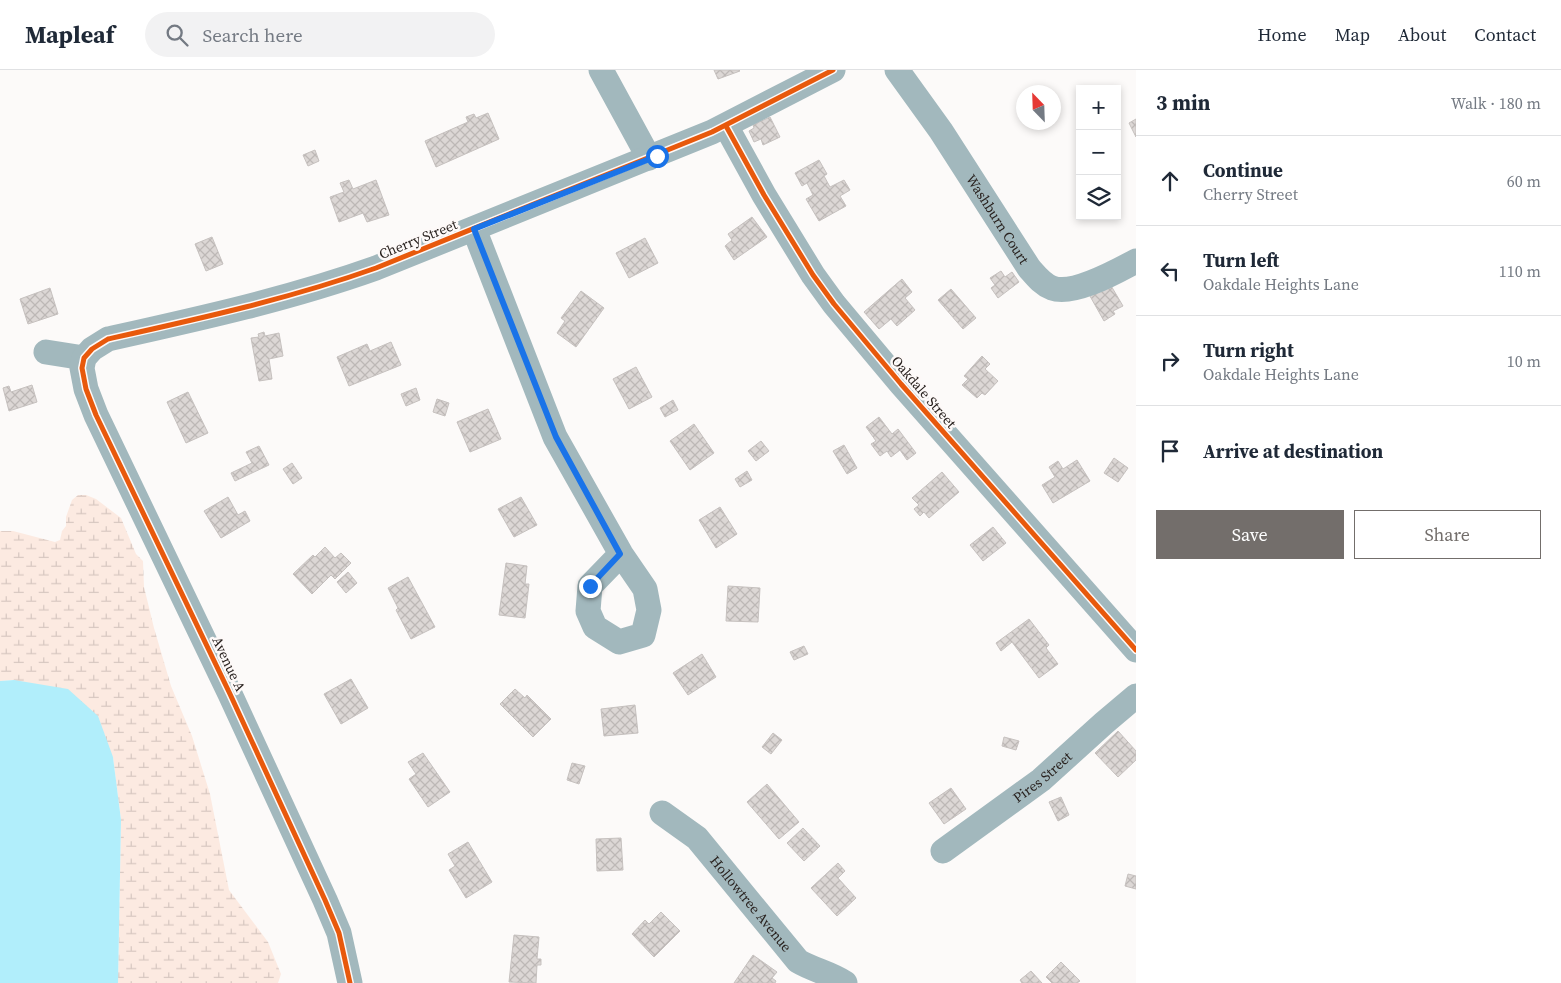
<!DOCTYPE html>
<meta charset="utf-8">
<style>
body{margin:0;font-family:"Source Serif 4",serif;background:#f2f2f3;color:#1f2937}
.controls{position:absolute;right:15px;top:15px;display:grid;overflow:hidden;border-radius:0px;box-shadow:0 2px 8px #0003}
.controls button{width:45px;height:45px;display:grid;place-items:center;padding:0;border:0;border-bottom:1px solid #e0e1e3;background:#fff;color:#1f2937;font:25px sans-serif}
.compass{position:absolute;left:1016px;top:15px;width:45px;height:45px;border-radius:50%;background:#fff;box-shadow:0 2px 8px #0003;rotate:337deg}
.stop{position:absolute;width:15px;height:15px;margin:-11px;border:4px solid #1a73e8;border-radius:50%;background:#fff}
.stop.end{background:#1a73e8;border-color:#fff;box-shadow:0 1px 5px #0008}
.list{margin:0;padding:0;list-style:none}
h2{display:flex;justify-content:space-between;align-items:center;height:65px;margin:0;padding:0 20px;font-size:21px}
h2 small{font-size:16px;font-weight:400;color:#747a83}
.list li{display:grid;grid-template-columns:32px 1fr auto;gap:15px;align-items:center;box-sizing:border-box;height:90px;padding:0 20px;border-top:1px solid #e0e1e3}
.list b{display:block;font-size:19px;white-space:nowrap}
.list p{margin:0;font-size:16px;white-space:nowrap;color:#747a83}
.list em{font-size:16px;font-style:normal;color:#747a83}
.actions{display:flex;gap:10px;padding:15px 20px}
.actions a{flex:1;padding:11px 0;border:1px solid #736e6b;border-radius:0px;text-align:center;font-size:18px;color:#736e6b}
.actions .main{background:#736e6b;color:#fff}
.icon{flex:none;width:28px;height:28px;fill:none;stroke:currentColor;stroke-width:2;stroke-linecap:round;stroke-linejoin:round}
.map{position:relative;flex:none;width:1136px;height:913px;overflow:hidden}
header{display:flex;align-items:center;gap:30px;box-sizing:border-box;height:70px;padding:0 25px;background:#fff;border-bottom:1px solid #e0e1e3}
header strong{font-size:24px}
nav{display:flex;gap:28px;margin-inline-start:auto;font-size:18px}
.search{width:350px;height:45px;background:#f2f2f3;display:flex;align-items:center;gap:12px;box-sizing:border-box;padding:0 18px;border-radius:28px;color:#747a83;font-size:19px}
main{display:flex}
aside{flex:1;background:#fff}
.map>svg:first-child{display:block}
.wetland{fill:url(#wetland-marsh)}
.water{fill:#b1eefb}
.building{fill:url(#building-cross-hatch);stroke:#c6c1bf}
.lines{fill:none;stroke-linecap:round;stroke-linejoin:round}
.minor{stroke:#a2b8bd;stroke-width:25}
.cycleway-casing{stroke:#fdf9f8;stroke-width:8}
.cycleway{stroke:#e8590c;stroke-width:5}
.route{stroke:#1a73e8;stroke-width:6}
.labels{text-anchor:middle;stroke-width:5;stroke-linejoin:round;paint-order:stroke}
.street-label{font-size:14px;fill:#29221f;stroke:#fdf9f8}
</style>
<header>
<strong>Mapleaf</strong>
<div class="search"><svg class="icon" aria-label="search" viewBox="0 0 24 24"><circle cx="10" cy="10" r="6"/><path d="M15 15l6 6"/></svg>Search here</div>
<nav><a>Home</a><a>Map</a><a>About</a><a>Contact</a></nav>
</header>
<main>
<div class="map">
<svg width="1136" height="913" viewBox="0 0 1136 913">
<defs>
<pattern id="wetland-marsh" width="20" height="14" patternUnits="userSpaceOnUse" patternTransform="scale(1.25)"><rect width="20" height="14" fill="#fceae1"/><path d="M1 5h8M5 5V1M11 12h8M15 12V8" fill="none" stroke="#d8c8c1"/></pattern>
<pattern id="building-cross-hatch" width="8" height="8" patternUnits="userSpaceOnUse" patternTransform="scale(1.25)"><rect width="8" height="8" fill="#dcd7d5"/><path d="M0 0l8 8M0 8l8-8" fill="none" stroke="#bdb8b6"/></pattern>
</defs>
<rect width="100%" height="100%" fill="#fcfaf9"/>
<path class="wetland" d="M78,425H86L96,429L121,448L136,484L143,491L144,517L154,558L171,616L192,666L210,724L229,820L268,872L281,904L278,913H118L121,750L113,687L14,610L0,611V461H13L55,472L60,470L62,461L66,456V447L72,430Z"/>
<path class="water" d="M14,610L68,619L98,646L113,687L121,750L118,913H0V611Z"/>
<path class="building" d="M714,0H739L740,1L718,9Z
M488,43L499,69L436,97L425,71L468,52L466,47L474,44L476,48Z
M770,47L780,67L763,75L761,69L754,72L749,61L754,58L753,55Z
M1136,49V67L1129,53Z
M315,80L319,91L308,96L303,85Z
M819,90L827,104L824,106L830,117L844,110L850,120L840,126L846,136L819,151L806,129L813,125L807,113L802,116L795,103Z
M349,110L353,119L376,110L389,145L367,152L363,143L339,152L330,127L344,122L340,113Z
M752,147L767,167L734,190L725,176L732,170L728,164Z
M212,167L223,194L206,201L195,174Z
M645,168L658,193L629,208L616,183Z
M1001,201L1005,207L1012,202L1019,212L998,228L991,218L995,215L990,208Z
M902,209L912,222L905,228L915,240L897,256L891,249L879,259L864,242Z
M1110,214L1123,236L1113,241L1115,244L1104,251L1086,219Z
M50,218L58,244L28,254L20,229Z
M951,219L976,248L963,259L938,230Z
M581,221L604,238L576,277L557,263L565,251L561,248Z
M264,262L265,266L279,263L283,286L269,289L272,309L259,311L251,268L259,267L258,264Z
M391,272L401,295L349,316L337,287L367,274L370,281Z
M982,286L990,294L985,299L998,311L985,325L982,323L977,328L962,315L968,309L964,306Z
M636,297L652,327L629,339L613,309Z
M32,315L37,332L9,341L3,318L9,316L11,322Z
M416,318L420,330L406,336L401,324Z
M188,322L208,363L186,373L167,332Z
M437,329L449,333L445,346L433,342Z
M673,330L678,340L665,347L660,338Z
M488,339L501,369L470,382L457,352Z
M879,347L892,364L898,359L916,383L907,390L900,380L891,387L887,381L880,386L871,374L876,371L866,357Z
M694,354L714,383L690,400L670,371Z
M761,371L769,381L756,391L748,381Z
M844,375L857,398L847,404L833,381Z
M259,376L269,395L235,411L231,403L252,393L246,382Z
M1114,388L1128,398L1118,412L1104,403Z
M1077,390L1090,411L1053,433L1042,415L1055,407L1049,397L1058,391L1063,399Z
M292,393L302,408L293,414L283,399Z
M747,401L752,410L740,417L735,409Z
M942,402L959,422L929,448L924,442L920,446L914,439L919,435L912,428Z
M228,427L238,445L245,441L250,451L221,468L204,441Z
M521,427L537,455L514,467L498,439Z
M720,437L737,464L716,478L699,450Z
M993,457L1006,473L983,491L970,475Z
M325,477L335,488L341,483L351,493L335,509L331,505L312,524L293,504L313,485L315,487Z
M506,493L527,496L525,514H529L525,548L499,545Z
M348,502L357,513L346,523L337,512Z
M408,507L435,557L411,569L396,540L398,538L388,518Z
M728,516L760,518L758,552L726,551Z
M1029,549L1049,575L1046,578L1058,594L1039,608L1012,572L1001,581L996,573Z
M804,576L808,584L794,590L790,582Z
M702,584L716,607L688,625L673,603Z
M351,609L368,638L341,654L324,624Z
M515,619L525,628L527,625L551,649L533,667L500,634Z
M635,635L638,663L604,666L601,639Z
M1118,661L1136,681V690L1118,707L1095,683Z
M773,663L782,670L771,684L762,677Z
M1004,667L1019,671L1016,680L1002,676Z
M423,683L450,722L428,737L409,709L416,704L408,692Z
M572,693L585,696L579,714L567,710Z
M767,714L799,752L779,769L747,732Z
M951,718L966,739L944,754L929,733Z
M1061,727L1069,745L1058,751L1049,732Z
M803,758L820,776L804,791L787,773Z
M621,768L623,800L597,801L596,769Z
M468,772L492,812L466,828L449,800L455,796L448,784Z
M838,793L845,801L838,808L856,828L837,846L811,818Z
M1128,804L1136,806V819L1125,816Z
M661,842L680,861L654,887L632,864L645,850L649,854Z
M514,865L539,867L537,889H541V895H537L536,913L509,912Z
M753,885L777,902L772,908L776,911L775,913H734Z
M1061,892L1080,911L1077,913H1052L1046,907Z
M1031,901L1042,913H1022L1020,910Z"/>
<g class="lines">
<g class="minor">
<path d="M601,0L649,88"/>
<path id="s1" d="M897,0L941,61L1029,198C1036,206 1042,214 1052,218C1074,226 1117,201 1136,191"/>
<path d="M726,56L764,125L813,205L834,234L901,314L1136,580"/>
<path d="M474,159L555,367L621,484L645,519L649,540L643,565L619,572L595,557L588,541L590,516L621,484"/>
<path d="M46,282L84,288"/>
<path id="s2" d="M662,743L697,768L798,891C813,900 830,903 845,913"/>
<path id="s3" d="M943,781L1041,710L1104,653L1136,626"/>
<path d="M350,913L339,863L325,830L230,624L96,345L86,319L82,298L84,288L92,279L108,269C198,249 289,229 376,198L712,62L833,0"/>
</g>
<defs>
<path id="cycleway" d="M726,56L764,125L813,205L834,234L901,314L1136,580
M350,913L339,863L325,830L230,624L96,345L86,319L82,298L84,288L92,279L108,269C198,249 289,229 376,198L712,62L833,0"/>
</defs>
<use href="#cycleway" class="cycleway-casing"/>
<use href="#cycleway" class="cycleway"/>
</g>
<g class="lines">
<path class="route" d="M590,516L620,484L556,367L474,159L657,86"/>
</g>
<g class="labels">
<g class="street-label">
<text dy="5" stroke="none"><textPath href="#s1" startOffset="180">Washburn Court</textPath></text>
<text transform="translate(418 169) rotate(-22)" y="5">Cherry Street</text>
<text transform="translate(924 322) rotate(49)" y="5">Oakdale Street</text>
<text transform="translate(229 594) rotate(65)" y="5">Avenue A</text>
<text dy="5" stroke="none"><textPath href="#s3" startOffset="124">Pires Street</textPath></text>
<text dy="5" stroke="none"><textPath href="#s2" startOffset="128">Hollowtree Avenue</textPath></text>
</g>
</g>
</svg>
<div class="controls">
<button>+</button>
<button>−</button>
<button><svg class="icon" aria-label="layers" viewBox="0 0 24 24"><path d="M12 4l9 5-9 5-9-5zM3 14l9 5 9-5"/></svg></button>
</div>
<svg class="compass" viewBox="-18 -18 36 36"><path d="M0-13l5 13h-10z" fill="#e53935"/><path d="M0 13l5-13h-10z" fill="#747a83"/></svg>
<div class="stop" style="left:657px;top:86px"></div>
<div class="stop end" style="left:590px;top:516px"></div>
</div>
<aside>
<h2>3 min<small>Walk · 180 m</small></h2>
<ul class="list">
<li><svg class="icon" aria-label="ahead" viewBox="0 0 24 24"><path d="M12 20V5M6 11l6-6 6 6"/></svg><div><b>Continue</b><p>Cherry Street</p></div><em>60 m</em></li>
<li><svg class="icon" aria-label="left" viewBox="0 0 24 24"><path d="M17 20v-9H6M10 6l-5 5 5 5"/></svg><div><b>Turn left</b><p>Oakdale Heights Lane</p></div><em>110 m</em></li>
<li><svg class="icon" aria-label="right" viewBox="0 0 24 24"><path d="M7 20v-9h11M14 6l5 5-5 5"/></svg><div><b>Turn right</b><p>Oakdale Heights Lane</p></div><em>10 m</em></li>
<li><svg class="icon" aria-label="arrive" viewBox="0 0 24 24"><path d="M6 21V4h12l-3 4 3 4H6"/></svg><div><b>Arrive at destination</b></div></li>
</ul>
<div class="actions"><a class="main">Save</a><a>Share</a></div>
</aside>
</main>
